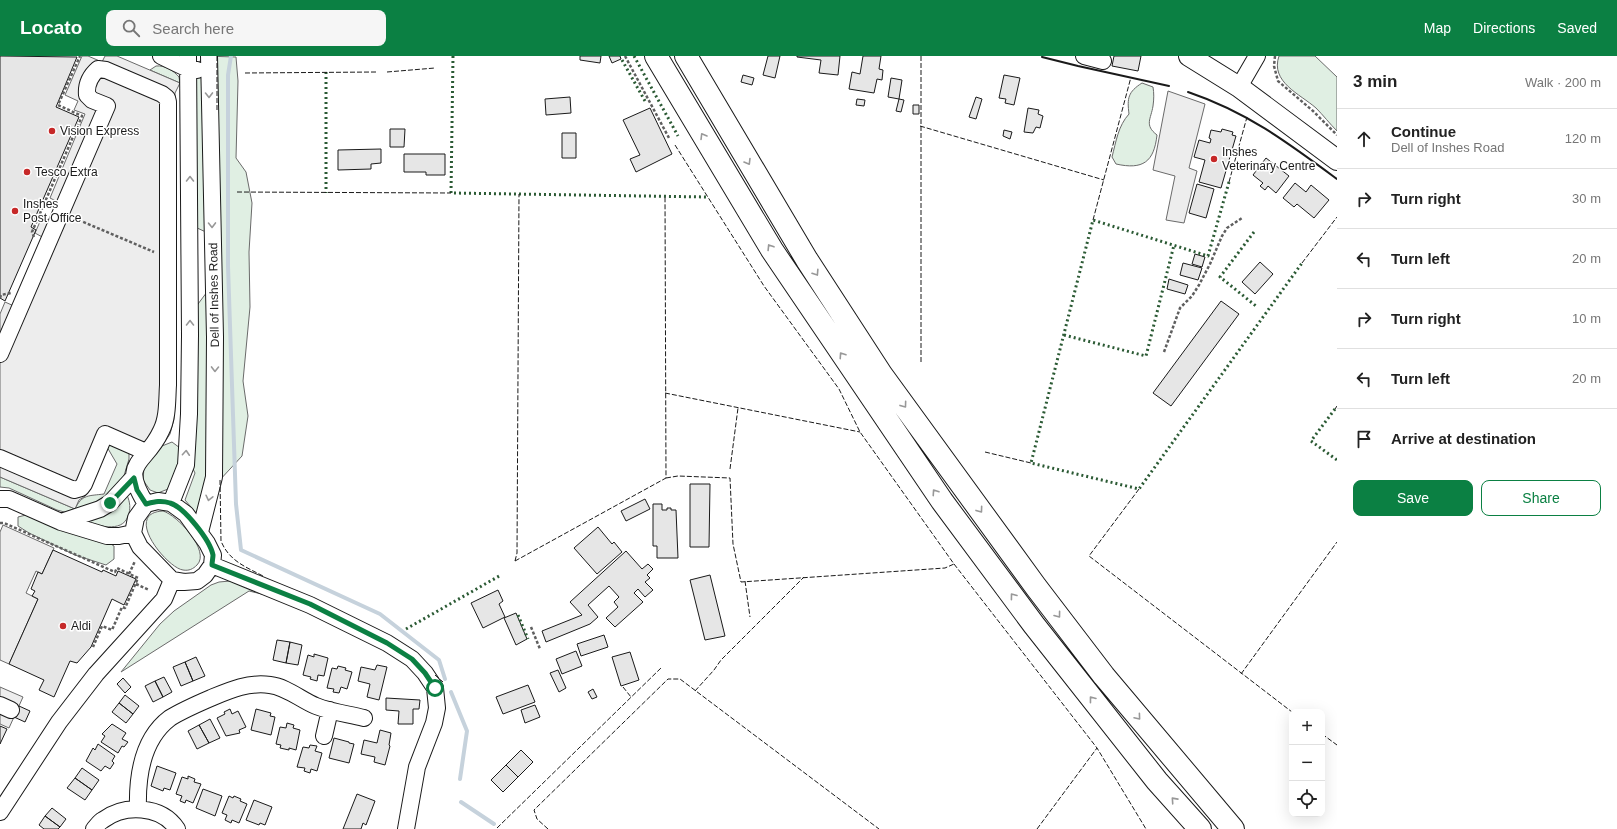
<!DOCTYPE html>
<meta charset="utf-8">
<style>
body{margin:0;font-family:Arial,sans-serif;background:#f6f6f6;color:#222}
.controls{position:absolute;right:12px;bottom:12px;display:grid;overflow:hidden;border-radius:8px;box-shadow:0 4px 16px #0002}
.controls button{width:36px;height:36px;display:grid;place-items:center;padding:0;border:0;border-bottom:1px solid #e0e0e0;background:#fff;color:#222;font:20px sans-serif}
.stop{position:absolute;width:12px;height:12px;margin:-9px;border:3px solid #0b8043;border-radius:50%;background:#fff}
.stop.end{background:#0b8043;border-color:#fff;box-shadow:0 1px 4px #0008}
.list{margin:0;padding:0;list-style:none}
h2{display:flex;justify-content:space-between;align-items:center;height:52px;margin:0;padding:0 16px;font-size:17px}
h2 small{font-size:13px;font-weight:400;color:#767676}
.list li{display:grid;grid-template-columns:26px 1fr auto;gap:12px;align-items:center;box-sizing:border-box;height:60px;padding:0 16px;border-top:1px solid #e0e0e0}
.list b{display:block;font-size:15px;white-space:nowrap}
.list p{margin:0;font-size:13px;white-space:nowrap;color:#767676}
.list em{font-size:13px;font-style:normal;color:#767676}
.actions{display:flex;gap:8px;padding:12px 16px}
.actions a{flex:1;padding:9px 0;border:1px solid #0b8043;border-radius:8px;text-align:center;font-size:14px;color:#0b8043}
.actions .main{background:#0b8043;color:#fff}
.icon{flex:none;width:22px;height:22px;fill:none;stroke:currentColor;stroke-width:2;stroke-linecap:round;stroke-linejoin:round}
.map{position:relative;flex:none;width:1337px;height:773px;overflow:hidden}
header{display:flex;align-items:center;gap:24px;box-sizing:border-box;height:56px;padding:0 20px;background:#0b8043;color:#fff}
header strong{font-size:19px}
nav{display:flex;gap:22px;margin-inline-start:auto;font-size:14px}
.search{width:280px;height:36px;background:#f6f6f6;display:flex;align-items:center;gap:10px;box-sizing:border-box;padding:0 14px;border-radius:8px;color:#767676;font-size:15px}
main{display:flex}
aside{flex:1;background:#fff}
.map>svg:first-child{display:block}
.green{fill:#e0efe3;stroke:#6a6a6a}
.parking{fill:#ededed;stroke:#6a6a6a}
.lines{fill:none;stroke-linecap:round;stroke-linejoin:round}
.stream{stroke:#c6d2dc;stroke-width:4}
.building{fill:#e6e6e6;stroke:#1a1a1a}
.minor-casing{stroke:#1a1a1a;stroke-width:18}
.major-casing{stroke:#1a1a1a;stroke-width:22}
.highway-casing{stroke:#1a1a1a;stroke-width:24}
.path{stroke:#5f5f5f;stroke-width:2.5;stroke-dasharray:3 2;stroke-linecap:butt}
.minor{stroke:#fff;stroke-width:16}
.major{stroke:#fff;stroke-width:20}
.highway{stroke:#fff;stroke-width:22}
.hedge{stroke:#2b5a34;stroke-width:3;stroke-dasharray:2 3;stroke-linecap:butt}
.fence{stroke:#1a1a1a;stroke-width:1;stroke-dasharray:5 2;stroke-linecap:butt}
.wall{stroke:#1a1a1a;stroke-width:2}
.oneway{stroke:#989898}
.route{stroke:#0b8043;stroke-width:5}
.poi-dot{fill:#c62828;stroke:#fff;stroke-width:1.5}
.labels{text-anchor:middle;stroke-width:3;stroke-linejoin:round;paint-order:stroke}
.poi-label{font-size:12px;fill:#1a1a1a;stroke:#fff;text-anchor:start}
.street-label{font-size:12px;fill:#1a1a1a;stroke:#fff}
</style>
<header>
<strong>Locato</strong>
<div class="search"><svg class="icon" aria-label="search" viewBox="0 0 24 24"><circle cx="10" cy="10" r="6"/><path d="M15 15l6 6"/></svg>Search here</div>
<nav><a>Map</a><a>Directions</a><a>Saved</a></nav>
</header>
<main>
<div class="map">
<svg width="1337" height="773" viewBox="0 0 1337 773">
<rect width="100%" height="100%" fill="#fff"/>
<path class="green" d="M203,0L236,1L238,25L236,102L246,116L252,147L249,196L250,251L243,325L248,360L242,400L218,426L196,457L185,444L195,417L191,409L195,252L210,232L208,177L195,171L193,17Z
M1279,0H1315L1337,21V75C1330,68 1323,59 1316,52C1300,38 1270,26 1279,0Z
M156,10C165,9 174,15 179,21L180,27L150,14Z
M1142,27L1153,31C1154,37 1154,43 1153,50C1151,63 1144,69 1157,79C1154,106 1143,114 1116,108L1112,101C1116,86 1118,70 1129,58C1127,42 1128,36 1142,27Z
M172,386L180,392L181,410L168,433L158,437L150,434L143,424L144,412L162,390Z
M111,387L129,397V403L123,423L100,448L68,457L57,454L9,432L0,431V421L75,453C82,438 89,440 104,438L117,408L107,391L108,388Z
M127,439C130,446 131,453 128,460C122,478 96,469 83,465Z
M163,455C177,459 211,495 197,509C193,513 189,515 183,514C167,512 122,457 163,455Z
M34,457L101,482L114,490V503L106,509L75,499L29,477L18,470V461Z
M230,525L240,527L274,541L249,535L121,616L160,568L174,555L211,529L219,526Z"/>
<path class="parking" d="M82,0H88L102,6L105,0H117L180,27L175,37L174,363L170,378L162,390L154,399L126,394L119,390L108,388L84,441L79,444L75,453L0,421V258L5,246L14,250L44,182L35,177L42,161L50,165L58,146L50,142L85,58L74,54L78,45L65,39Z
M1168,35L1205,48L1189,112L1197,115L1184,167L1166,164L1175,120L1153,114Z
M3,469L54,492L42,518L36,515L26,537L38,543L9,608L0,604V476Z
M0,631L23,641L9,672L0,668Z"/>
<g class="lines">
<path class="stream" d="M231,0L228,19V210L236,448L241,494L380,558L439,604L445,623
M451,636L467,675L460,723
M461,746L494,768"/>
</g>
<path class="building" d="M0,0L77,1L56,51L79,61L31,171L36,174L5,245L0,242Z
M580,0H601L600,7L580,4Z
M609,0H620L621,3L612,7Z
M768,0H780L775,22L763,19Z
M797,0H840L838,19L819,17L821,4L797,1Z
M863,0H881L879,13L883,14L882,24L877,23L874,37L849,33L852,16L860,18Z
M1114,0H1141L1138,15L1112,10Z
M743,19L754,22L752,29L741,26Z
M1004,19L1020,22L1014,49L1005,47L1006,43L999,42Z
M891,22L902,24L899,43L888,41Z
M570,41L571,57L546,59L545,43Z
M976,41L982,43L976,63L969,61Z
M857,43L865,44L864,50L856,49Z
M899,43L904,44L901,56L896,55Z
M913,49H919V58H913Z
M650,52L672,98L636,116L630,103L640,99L623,64Z
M1028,52L1039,54L1038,58L1043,60L1040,72L1036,71L1033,77L1024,76Z
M390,73H405L404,91H390Z
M1222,73L1233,76L1232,79L1236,80L1221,132L1199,126L1205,104L1194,101L1199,84L1210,87L1211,83L1209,82L1211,74L1221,76Z
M1004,74L1012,76L1010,83L1003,80Z
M562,77H576V102H562Z
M381,93V107L371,108V113L338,114V94Z
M404,98H445V119H426V116H404Z
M1266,102L1289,120L1276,137L1268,130L1265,134L1260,130L1263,127L1253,119Z
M1295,127L1306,136L1311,129L1329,144L1314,162L1297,148L1294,151L1283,142Z
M1197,128L1214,133L1206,162L1189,157Z
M1195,198L1205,201L1202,211L1192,208Z
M1260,206L1273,218L1255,238L1242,226Z
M1183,207L1202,212L1198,224L1180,219Z
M1169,223L1188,229L1185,238L1167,233Z
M1221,245L1239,258L1171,350L1153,337Z
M690,428H710L709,491H690Z
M645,443L650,453L626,465L621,455Z
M653,448H662V454H667V452H671V454H676L678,502H657V490H653Z
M598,471L612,488L614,486L622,496L597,518L574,492Z
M53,494L102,516L103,514L116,520L118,515L136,523L124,549L112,543L91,591L77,607L70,605L54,641L39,634L44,624L9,608L38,543L32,540L35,535L31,533L38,516L42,518Z
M626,495L642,513L648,508L653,513L647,519L650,522L645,526L653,534L645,541L638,533L634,537L643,546L615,571L606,562L618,551L614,546L619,541L609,530L588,549L598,561L590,568L546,586L542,575L582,559L570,546Z
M710,519L725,580L705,584L690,524Z
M498,534L503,545L499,548L505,561L483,572L471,547Z
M516,557L527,583L516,589L504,562Z
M604,579L608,591L581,600L577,588Z
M277,584L290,586L286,607L273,604Z
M290,586L302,589L298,609L286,607Z
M576,595L582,610L562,618L556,603Z
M630,596L639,624L621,630L612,601Z
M314,598L328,602L324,620L318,619L317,625L310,623L311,621L303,619L308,599L314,601Z
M196,601L205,620L193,625L185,606Z
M185,606L193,625L181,630L173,611Z
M377,609L387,611L379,644L367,641L370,628L358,625L361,611L375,614Z
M338,610L346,612L345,614L352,616L347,633L341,631L339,637L333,636L334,633L327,632L332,612L337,613Z
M558,614L566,632L559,636L550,617Z
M164,621L172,636L163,641L155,625Z
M123,622L131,631L125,637L117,628Z
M155,625L163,641L153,646L145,630Z
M528,629L535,646L503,658L496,641Z
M593,633L597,641L592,643L588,636Z
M125,639L139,650L133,658L119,647Z
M386,642L420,644L419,653H413V668H398L399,655L386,654Z
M119,647L133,658L126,667L112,656Z
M535,649L540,661L525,667L521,654Z
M19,650L30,655L25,666L14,661Z
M230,653L232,658L238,655L246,671L239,674L240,677L226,680L217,662L225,658L224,656Z
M256,653L271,657L270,660L275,661L271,679L251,674Z
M210,663L220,682L209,687L199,669Z
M287,667L294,669L293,672L300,674L296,694L289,692V694L280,692L281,689L276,688L280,671L286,672Z
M112,668L126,677L122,683L128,686L124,691L122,690L118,697L101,686L105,680L102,678Z
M199,669L209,687L197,693L188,675Z
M0,670L7,673L0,688Z
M380,674L391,677L389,689L390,690L385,709L374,706L375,701L361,698L364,684L377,687Z
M334,682L349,686V687L354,688L349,707L329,702Z
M98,688L115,700L112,705L114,707L110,713L105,710L101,715L86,705L93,692L95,694Z
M310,689L317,690L315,695L322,697L317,715L311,713L310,717L304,715L305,712L297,711L303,691L309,692Z
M521,694L533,706L518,721L506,709Z
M506,709L518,721L503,736L491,724Z
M157,710L176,717L170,734L164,732L163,735L151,730Z
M82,712L99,724L92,734L75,722Z
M188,720L195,723L194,726L201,728L193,747L186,744L185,747L180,745L182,740L176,738L182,721L188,723Z
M75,722L92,734L85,744L67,732Z
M203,733L222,740L215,760L196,752Z
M357,738L375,745L366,769L363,767L361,773H343Z
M229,740L233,742L234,740L241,743L240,745L247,748L239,767L232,764L231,767L225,764L227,759L222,757Z
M254,744L272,751L265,769L260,767L259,769L246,764Z
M52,752L66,763L60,771L45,760Z
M45,760L60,771L58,773H44L39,769Z"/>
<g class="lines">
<defs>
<path id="minor" d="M161,0L188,13L197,14
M1084,0L1103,5
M1239,31L1257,0
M0,298L107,50L92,44L87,39C86,28 90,20 98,13L106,14L162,38L167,42L168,46V329C167,344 168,362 161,375C145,410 119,404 146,448
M0,402L74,434L81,432L84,428L105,378L146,396
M0,443H9L61,466L107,480H119L133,477
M158,445L171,447L186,458L207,487L213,499L212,509L205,519L197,525L184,526L172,524L140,491L133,477L136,462L146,448Z
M171,447L186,409L189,358L190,279L188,0
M61,466L100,453L110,447L133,422
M200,476L214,421L215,281L209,0
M212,509L310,549L387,587L412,603L425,617L435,632L437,652L434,667L417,711L406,773
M0,649L11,654
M324,680L330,654
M138,753C137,721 142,683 170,662C183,654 197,648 211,642C230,634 248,626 270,629C287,631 301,644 316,650C331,656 348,658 364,662
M0,756L59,666L96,618L164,543L172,524
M94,773C97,770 99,766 103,764C124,748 161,749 177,773"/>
<path id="major" d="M1189,0L1239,31L1337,104"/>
<path id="highway" d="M656,0L772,194L942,445L1034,569L1157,725L1200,773
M686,0L807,204L881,318L1036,531L1104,620L1233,773"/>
</defs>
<use href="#minor" class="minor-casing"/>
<use href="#major" class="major-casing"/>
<use href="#highway" class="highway-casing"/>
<path class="path" d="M625,0L669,82
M1275,0L1274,10L1278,25L1313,55L1337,79
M74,162L154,196
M34,181L32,176L82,60L58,49L80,0
M0,242L1,239L11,237
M1164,296L1180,252L1192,240L1199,229L1210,208L1222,180L1227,172L1242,162
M0,467H4L115,516L117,512L138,522L125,552L122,551L112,574L102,570L93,591
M129,518L135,505
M136,528L149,534
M531,571L540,593"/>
<use href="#minor" class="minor"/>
<use href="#major" class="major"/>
<use href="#highway" class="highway"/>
<path class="hedge" d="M453,0L451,137L708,141
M634,0L678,80
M622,4L645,45
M326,16V137
M1229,126L1208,200L1093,164L1031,407L1139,433L1302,207
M1254,176L1220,221L1256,250
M1064,279L1146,300L1174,189
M1335,353L1311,385L1337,404
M518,559L528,583
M406,573L501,519"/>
<path class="fence" d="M217,0V54
M921,0V308
M387,16L435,12
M245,17L376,16
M920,70L1104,124
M675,89L764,230L839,333L860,376L954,508L1097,692L1146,773
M1229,126L1247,61
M237,136L451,137
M1093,164L1131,21
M1302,207L1337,161
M665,337L860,376
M1335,353L1337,350
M985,396L1031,407
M730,413L738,352
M666,422L678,420L730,422L733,488L741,526L945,512L954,508
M220,424L221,485C229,505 246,511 263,520
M1139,433L1089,500L1292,656
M515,505L666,422L665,140
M515,505L517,497L519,138
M745,525L750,561
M1241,618L1337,486
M435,619L443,626
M623,631L631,641
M695,635L714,614L721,604L804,521
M1322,678L1337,689
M497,772L661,612
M548,773L537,763L534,754L668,623H680L879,773
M1037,773L1097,692"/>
<path class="wall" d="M1042,1L1078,10L1169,30
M1188,36C1247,56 1287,86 1337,123"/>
</g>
<defs><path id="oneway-chevron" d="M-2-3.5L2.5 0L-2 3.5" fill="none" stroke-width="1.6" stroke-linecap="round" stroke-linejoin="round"/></defs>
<g class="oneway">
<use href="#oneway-chevron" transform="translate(209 39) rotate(89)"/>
<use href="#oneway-chevron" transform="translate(703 80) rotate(-121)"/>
<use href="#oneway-chevron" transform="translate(748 106) rotate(59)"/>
<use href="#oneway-chevron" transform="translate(190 123) rotate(-90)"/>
<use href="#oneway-chevron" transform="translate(212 169) rotate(89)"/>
<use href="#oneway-chevron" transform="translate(770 191) rotate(-122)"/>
<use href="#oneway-chevron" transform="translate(816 217) rotate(57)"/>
<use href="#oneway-chevron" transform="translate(190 267) rotate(-90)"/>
<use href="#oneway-chevron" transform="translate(842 299) rotate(-124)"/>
<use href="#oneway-chevron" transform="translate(215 313) rotate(91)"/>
<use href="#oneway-chevron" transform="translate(904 349) rotate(54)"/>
<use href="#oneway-chevron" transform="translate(186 397) rotate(-86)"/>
<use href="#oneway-chevron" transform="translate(935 436) rotate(-124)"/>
<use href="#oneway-chevron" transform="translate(209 442) rotate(103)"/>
<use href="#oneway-chevron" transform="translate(980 454) rotate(54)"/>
<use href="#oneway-chevron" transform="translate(1013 540) rotate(-127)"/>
<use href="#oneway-chevron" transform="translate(1058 559) rotate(53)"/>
<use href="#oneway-chevron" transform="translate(1092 643) rotate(-128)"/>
<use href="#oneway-chevron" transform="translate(1138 661) rotate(50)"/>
<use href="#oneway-chevron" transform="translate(1174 744) rotate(-132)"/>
</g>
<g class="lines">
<path class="route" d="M110,447L134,422L137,434L146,448C154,446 161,444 170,447C184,451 210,484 213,499C213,502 212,506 212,509L310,548L387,587L412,603L425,617L435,632"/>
</g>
<g class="poi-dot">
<circle cx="52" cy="75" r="4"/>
<circle cx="1214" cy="103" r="4"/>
<circle cx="27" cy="116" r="4"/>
<circle cx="15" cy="155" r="4"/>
<circle cx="63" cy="570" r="4"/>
</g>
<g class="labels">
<g class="poi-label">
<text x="60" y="79">Vision Express</text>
<text x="1222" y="100">Inshes<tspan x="1222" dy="14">Veterinary Centre</tspan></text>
<text x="35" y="120">Tesco Extra</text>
<text x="23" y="152">Inshes<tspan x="23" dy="14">Post Office</tspan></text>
<text x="71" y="574">Aldi</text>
</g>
<g class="street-label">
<text transform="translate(214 239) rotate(-91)" y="4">Dell of Inshes Road</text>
</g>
</g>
</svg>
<div class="controls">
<button>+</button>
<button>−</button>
<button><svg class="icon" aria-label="locate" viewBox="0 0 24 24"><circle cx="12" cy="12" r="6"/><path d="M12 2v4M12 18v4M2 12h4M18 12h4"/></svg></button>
</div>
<div class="stop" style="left:435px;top:632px"></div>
<div class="stop end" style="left:110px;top:447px"></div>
</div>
<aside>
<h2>3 min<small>Walk · 200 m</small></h2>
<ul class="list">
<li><svg class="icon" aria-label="ahead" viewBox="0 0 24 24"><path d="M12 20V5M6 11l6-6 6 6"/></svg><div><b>Continue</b><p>Dell of Inshes Road</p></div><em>120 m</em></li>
<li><svg class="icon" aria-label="right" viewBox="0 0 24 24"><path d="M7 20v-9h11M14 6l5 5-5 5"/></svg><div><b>Turn right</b></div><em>30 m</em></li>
<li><svg class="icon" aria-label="left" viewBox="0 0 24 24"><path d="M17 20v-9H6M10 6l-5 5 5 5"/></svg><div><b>Turn left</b></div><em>20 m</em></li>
<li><svg class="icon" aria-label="right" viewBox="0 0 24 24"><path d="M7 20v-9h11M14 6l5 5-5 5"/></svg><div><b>Turn right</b></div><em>10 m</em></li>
<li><svg class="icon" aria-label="left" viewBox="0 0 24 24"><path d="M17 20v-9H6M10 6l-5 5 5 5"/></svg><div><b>Turn left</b></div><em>20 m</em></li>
<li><svg class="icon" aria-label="arrive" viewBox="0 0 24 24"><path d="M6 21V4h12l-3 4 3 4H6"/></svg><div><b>Arrive at destination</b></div></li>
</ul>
<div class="actions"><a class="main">Save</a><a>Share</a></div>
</aside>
</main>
